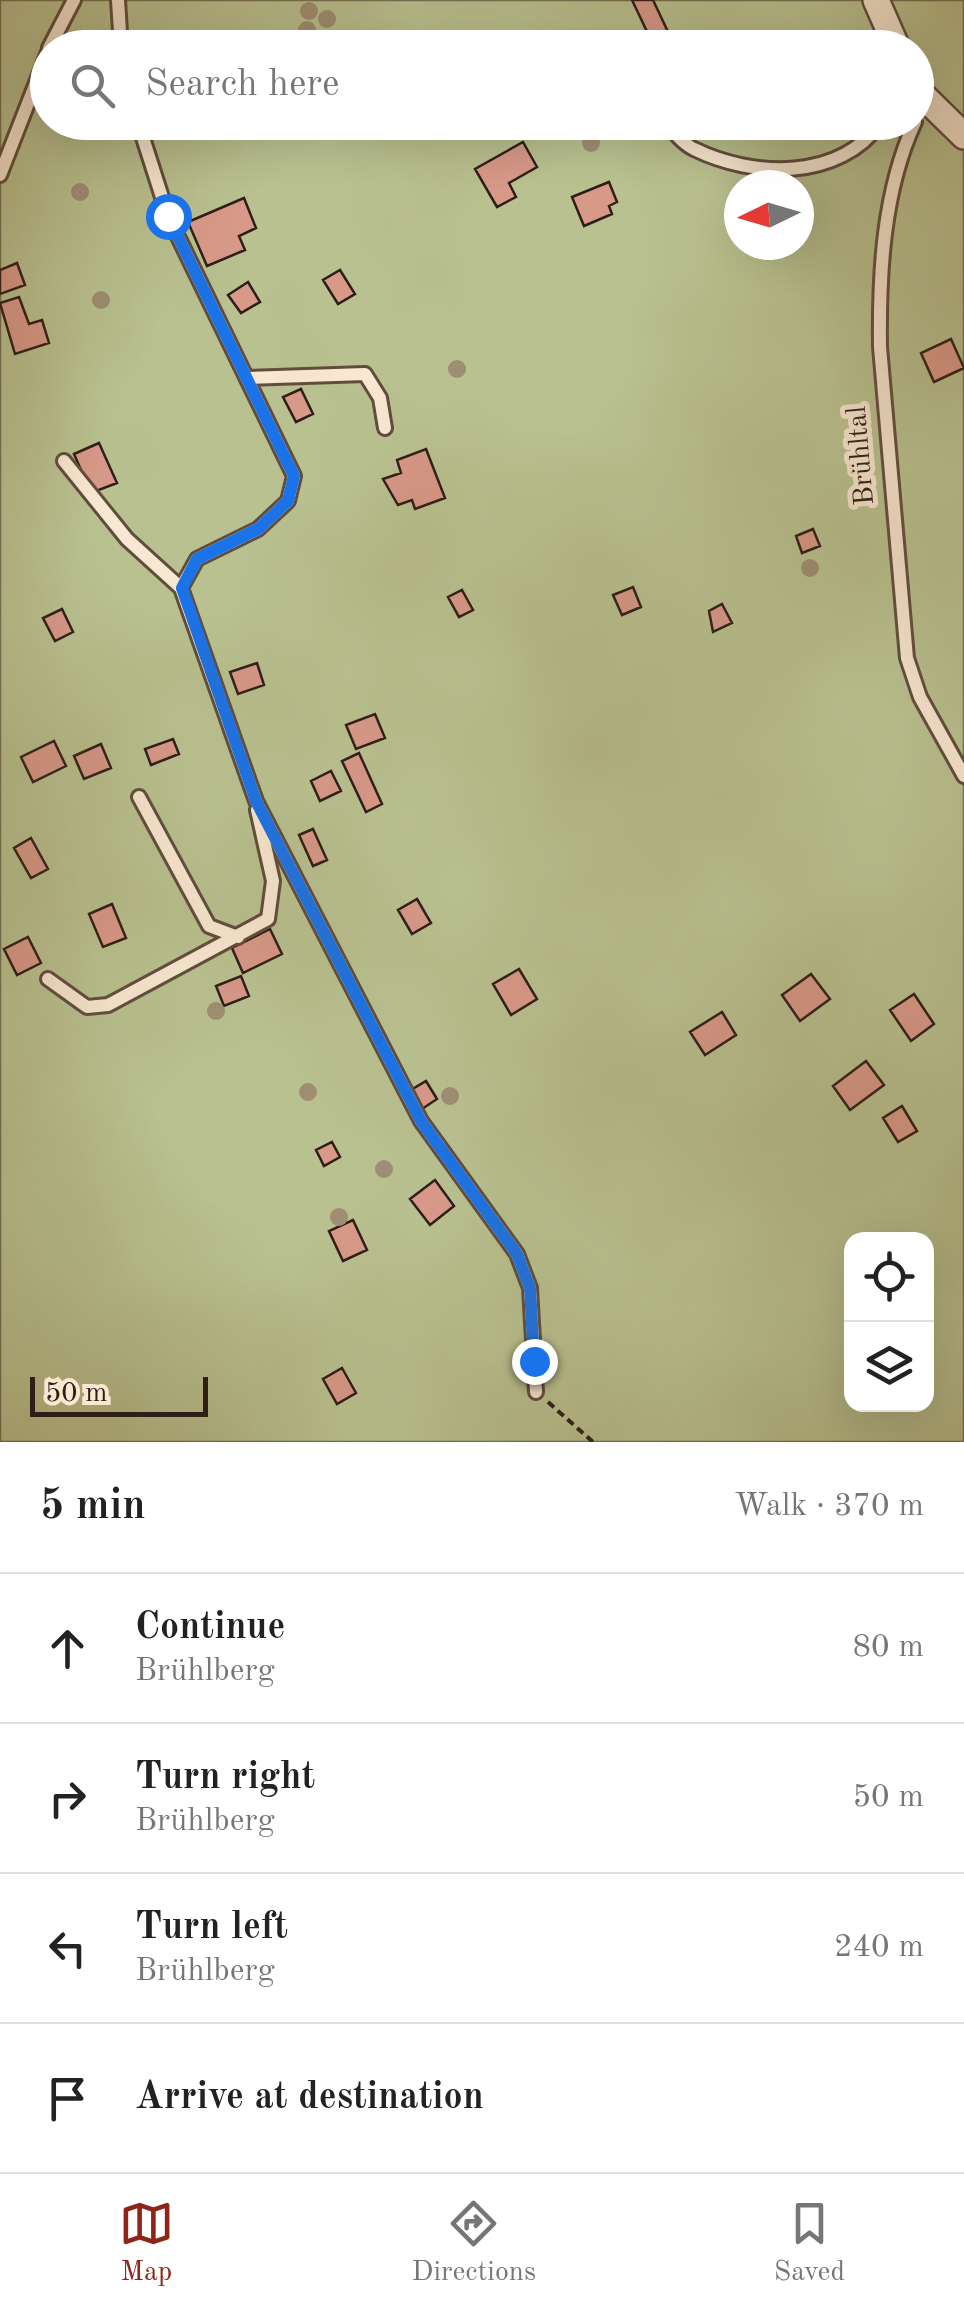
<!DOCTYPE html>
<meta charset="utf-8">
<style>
body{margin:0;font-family:"Old Standard TT",serif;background:#f6f6f6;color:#222}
.controls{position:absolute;right:30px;bottom:30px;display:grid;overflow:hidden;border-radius:20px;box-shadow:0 10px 40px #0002}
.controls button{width:90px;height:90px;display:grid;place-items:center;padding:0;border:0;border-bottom:2px solid #e0e0e0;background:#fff;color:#222;font:50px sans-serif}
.compass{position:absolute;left:724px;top:170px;width:90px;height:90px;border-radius:50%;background:#fff;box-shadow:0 10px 40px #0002;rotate:265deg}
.scale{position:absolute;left:30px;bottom:25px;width:178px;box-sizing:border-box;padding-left:10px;border:5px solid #2e1e16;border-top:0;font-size:28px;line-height:35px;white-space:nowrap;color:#2e1e16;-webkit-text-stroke:8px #f8e8d1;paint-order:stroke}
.stop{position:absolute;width:30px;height:30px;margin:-22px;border:8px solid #1a73e8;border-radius:50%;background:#fff}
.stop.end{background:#1a73e8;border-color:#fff;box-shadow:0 2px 10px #0008}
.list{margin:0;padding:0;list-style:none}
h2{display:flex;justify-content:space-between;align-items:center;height:130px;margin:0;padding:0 40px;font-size:42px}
h2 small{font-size:32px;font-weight:400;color:#767676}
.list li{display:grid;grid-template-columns:65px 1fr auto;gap:30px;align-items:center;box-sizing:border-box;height:150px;padding:0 40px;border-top:2px solid #e0e0e0}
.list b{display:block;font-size:38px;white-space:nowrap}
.list p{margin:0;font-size:32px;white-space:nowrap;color:#767676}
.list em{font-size:32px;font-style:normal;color:#767676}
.icon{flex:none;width:55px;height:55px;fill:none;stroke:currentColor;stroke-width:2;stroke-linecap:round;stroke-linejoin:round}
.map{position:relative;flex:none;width:964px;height:1442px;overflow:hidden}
.search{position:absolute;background:#fff;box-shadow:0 10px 40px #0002;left:30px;right:30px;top:30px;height:110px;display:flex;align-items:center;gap:25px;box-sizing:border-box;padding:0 35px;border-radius:55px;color:#767676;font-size:38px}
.sheet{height:730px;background:#fff}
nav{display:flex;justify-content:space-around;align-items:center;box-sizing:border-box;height:140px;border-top:2px solid #e0e0e0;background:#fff;font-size:28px;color:#767676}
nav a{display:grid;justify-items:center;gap:5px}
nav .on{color:#8f2418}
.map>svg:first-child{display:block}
.green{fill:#b9c190;stroke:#747053;stroke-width:2.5;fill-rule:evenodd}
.building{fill:#d89989;stroke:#2e1e16;stroke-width:2.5}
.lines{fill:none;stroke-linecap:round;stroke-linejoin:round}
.lane-casing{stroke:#604d3e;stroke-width:18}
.street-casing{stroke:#604d3e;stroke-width:30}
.path{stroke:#2e1e16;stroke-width:4;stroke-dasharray:8 5;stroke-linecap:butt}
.lane{stroke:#f8e8d1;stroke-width:12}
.street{stroke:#f8e8d1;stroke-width:25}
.tree{fill:#9e8e73}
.route{stroke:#1a73e8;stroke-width:12}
.labels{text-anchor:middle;stroke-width:10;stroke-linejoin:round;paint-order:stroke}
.street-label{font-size:28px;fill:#2e1e16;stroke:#f8e8d1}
</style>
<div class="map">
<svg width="964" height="1442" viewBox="0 0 964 1442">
<rect width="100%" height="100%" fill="#f4dbb8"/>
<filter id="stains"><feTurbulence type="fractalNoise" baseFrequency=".002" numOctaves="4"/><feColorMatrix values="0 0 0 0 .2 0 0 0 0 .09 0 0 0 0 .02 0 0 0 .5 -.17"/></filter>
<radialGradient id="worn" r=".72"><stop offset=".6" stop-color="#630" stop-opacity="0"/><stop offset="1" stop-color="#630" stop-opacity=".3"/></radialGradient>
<path class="green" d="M0,0H964V1442H0ZM48,48H916V122H48ZM739,185H799V245H739ZM852,1240H926V1404H852Z"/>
<path class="building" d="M632,0H653L669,34L652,42Z
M523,142L537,167L509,183L516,197L497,207L475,169Z
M609,182L617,202L609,206L612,214L584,226L572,197Z
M244,198L256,228L239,236L245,250L207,266L188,222Z
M17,263L25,285L0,294V270Z
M340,270L355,294L338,304L323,280Z
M248,282L260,302L241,313L228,295Z
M19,297L29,324L42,320L49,343L15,354L0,303Z
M951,339L964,368L934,382L921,353Z
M301,389L313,414L296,422L283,397Z
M99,443L117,483L91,493L74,454Z
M426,449L445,498L415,509L412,500L398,505L383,479L401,473L397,460Z
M813,529L820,546L802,553L796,536Z
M633,587L641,607L622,615L613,595Z
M462,590L473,610L459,617L448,597Z
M722,604L732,623L713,632L709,611Z
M62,609L73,632L55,641L43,618Z
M257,663L264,685L238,694L230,672Z
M375,714L385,738L356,749L346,725Z
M173,739L179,754L151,765L145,749Z
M54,741L66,766L33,782L21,757Z
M101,744L111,768L84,779L74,756Z
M359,753L382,804L366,812L342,761Z
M331,771L341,791L320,801L311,781Z
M313,829L327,860L313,866L299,835Z
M31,838L48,869L31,878L14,848Z
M417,899L431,923L412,934L398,910Z
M112,904L126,938L103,947L89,914Z
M270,929L282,954L243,973L232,948Z
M28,937L41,963L17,975L4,949Z
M519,969L537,999L511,1015L493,984Z
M811,974L830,999L800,1021L782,995Z
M241,976L249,996L224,1006L216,986Z
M914,994L934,1024L911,1041L890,1010Z
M722,1012L736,1035L705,1055L690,1032Z
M866,1061L884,1085L850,1110L833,1086Z
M426,1081L437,1099L422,1109L411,1090Z
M902,1106L917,1131L898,1142L883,1118Z
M332,1142L340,1157L324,1166L316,1150Z
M435,1180L454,1206L430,1225L410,1199Z
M353,1220L367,1250L343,1261L329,1231Z
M342,1368L356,1393L337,1404L323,1379Z"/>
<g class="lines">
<defs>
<path id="lane" d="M118,0L121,48
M49,48L74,0
M138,122L168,216L294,476L288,501L258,529L197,559L181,588L256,801L421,1121L517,1254L530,1288L536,1392
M665,122C673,131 683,144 694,149C753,178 840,181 881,122
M915,122C883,191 879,273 880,347L907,658L920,697L964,776
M0,175L48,52
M248,378L365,374L380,398L385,428
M64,461L127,539L181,588
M139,797L209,926L238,937
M48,979L87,1007L108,1005L268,919L273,881L257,810"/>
<path id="street" d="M876,0L897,48
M916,89L964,136"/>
</defs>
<use href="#lane" class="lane-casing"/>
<use href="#street" class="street-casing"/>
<path class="path" d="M548,1402L593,1442"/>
<use href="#lane" class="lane"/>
<use href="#street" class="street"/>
</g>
<g class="tree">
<circle cx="309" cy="11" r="9"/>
<circle cx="327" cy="19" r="9"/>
<circle cx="307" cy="30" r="9"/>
<circle cx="591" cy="143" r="9"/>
<circle cx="80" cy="192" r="9"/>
<circle cx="101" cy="300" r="9"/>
<circle cx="457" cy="369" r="9"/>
<circle cx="810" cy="568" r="9"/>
<circle cx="216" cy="1011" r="9"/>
<circle cx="308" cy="1092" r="9"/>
<circle cx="450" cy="1096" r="9"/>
<circle cx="384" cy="1169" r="9"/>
<circle cx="339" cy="1217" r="9"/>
</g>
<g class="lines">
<path class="route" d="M168,216L294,476L288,501L258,529L197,559L182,588L256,801L421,1121L517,1254L530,1288L534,1361"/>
</g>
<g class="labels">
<g class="street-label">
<text transform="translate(859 456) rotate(-95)" y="10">Brühltal</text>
</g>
</g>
<rect width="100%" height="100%" filter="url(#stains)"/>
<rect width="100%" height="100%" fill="url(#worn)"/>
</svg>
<div class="controls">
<button><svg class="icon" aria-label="locate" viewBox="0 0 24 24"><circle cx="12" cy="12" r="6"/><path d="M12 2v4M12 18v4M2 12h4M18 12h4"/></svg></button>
<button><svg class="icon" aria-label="layers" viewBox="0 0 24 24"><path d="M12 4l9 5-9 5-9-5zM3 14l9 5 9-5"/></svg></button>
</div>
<svg class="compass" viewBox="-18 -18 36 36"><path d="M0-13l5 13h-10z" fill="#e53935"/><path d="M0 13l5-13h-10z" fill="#767676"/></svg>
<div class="scale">50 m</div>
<div class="stop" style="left:168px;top:216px"></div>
<div class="stop end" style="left:534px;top:1361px"></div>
<div class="search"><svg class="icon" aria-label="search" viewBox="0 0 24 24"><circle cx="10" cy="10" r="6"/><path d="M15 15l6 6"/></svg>Search here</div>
</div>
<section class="sheet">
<h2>5 min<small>Walk · 370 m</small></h2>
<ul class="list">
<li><svg class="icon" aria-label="ahead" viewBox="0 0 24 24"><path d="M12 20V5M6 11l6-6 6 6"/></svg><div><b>Continue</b><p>Brühlberg</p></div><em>80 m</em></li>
<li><svg class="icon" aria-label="right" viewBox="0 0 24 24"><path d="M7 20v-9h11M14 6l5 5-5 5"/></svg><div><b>Turn right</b><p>Brühlberg</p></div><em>50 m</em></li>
<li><svg class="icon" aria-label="left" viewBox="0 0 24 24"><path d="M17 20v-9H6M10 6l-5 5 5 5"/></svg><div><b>Turn left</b><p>Brühlberg</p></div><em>240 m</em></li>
<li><svg class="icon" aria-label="arrive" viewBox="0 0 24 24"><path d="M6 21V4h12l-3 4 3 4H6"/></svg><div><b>Arrive at destination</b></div></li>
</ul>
</section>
<nav>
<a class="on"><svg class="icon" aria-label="map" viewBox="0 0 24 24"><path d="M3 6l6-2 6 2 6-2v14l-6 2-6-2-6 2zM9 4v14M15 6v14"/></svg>Map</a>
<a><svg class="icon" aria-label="directions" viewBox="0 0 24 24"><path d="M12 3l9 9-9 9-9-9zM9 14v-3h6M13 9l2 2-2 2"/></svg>Directions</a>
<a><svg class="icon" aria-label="saved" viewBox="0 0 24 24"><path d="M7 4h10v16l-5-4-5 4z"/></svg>Saved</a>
</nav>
